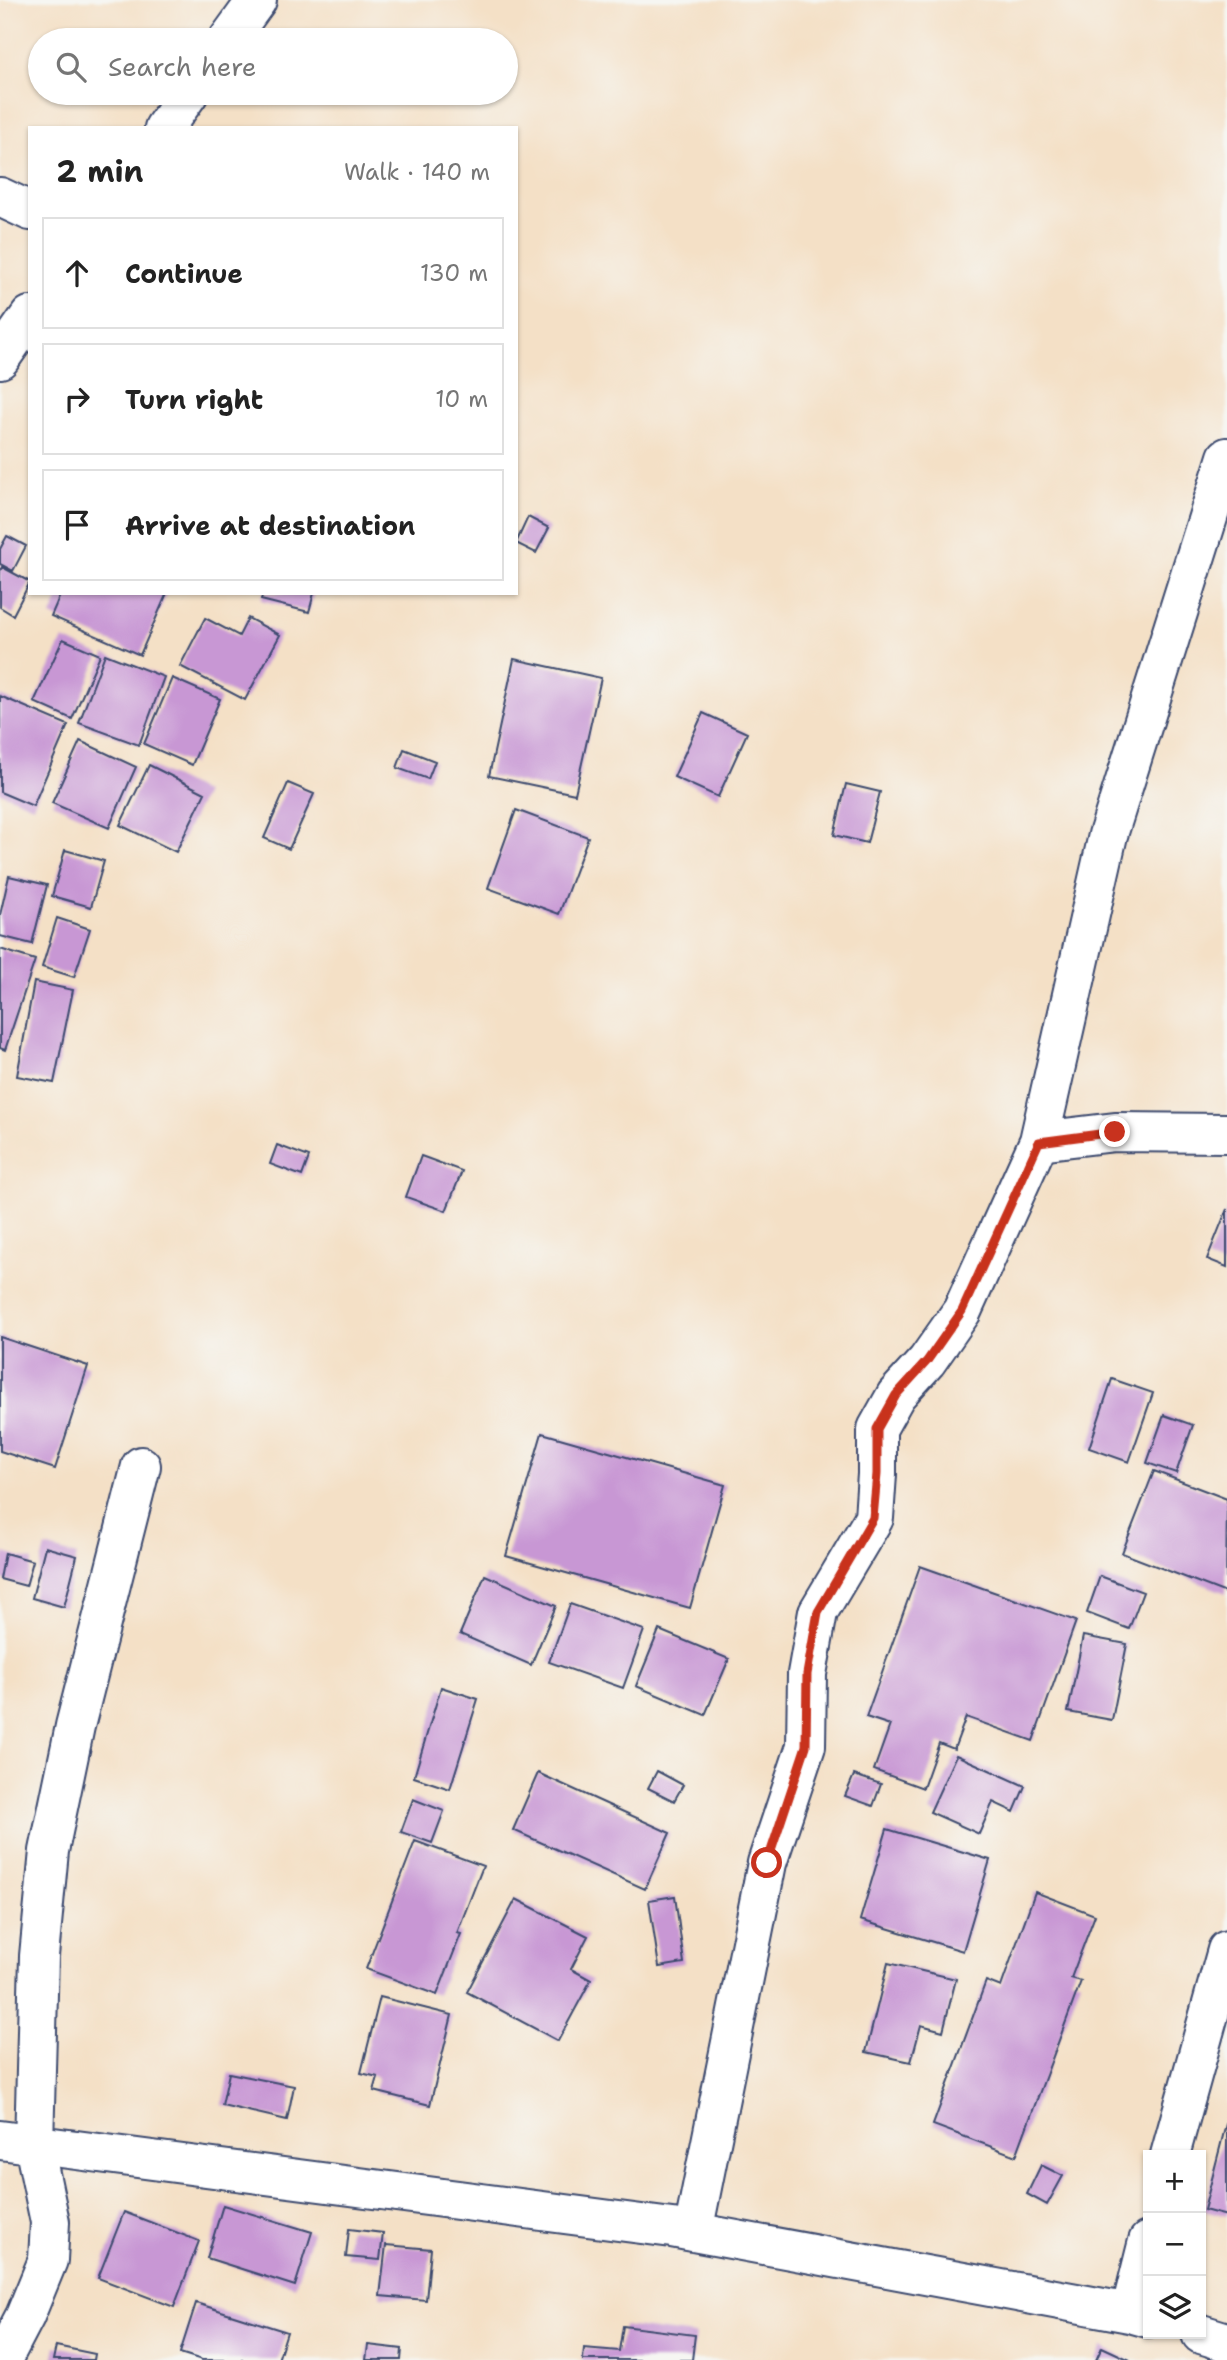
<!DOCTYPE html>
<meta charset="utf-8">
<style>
body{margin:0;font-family:"Shantell Sans",sans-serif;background:#f2f2f2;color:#222}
.controls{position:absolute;right:21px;bottom:21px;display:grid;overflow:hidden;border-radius:0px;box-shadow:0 2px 5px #0004}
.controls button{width:63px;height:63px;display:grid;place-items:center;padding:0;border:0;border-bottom:2px solid #e0e0e0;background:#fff;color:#222;font:35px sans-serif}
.stop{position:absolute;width:21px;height:21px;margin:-16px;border:5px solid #c8321e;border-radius:50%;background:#fff}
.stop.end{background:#c8321e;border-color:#fff;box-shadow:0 2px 7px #0008}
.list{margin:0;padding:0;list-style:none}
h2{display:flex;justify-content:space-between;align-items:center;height:91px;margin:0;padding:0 28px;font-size:30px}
h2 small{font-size:23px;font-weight:400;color:#767676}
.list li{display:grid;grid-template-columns:46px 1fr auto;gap:21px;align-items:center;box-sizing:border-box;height:112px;margin:0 14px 14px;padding:0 14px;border:2px solid #e0e0e0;border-radius:0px}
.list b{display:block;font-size:26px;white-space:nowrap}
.list em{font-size:23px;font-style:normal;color:#767676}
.icon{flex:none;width:38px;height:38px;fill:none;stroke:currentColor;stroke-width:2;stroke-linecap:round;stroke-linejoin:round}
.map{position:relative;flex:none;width:1227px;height:2360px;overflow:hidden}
.search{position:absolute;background:#fff;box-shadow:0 2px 5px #0004;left:28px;top:28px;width:490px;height:77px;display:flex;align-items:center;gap:18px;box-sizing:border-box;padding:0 24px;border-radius:38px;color:#767676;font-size:26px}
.panel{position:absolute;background:#fff;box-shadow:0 2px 5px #0004;left:28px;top:126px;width:490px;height:469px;border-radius:0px}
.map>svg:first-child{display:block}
.building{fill:#c897d4}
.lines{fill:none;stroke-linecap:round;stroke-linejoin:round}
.minor-casing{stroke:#3c4a6e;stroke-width:42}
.minor{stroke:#fff;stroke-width:38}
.route{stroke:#c8321e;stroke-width:9}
</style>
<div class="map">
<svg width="1227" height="2360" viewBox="0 0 1227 2360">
<rect width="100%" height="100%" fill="#f6f6f2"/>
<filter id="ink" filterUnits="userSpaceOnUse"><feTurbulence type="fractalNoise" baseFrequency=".0143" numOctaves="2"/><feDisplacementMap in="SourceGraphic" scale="14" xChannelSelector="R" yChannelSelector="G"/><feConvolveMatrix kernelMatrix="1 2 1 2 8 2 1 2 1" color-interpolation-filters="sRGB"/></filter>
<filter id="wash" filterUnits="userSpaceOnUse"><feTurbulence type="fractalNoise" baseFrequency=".00686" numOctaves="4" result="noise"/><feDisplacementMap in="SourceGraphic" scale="28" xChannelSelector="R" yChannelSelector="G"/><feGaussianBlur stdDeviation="1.57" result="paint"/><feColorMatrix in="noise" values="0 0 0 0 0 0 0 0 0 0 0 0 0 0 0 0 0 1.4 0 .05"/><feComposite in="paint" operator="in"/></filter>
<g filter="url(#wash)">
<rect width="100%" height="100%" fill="#f4e0c6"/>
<g id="blocks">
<path class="building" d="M528,517L549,528L536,553L516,543Z
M7,536L26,546L13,571L0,564V549Z
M2,567L30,582L13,615L0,607V571Z
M61,593H167L140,655L51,616Z
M263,593H314L309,612L261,600Z
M205,618L239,636L248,618L280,635L245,700L180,666Z
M63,639L100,655L72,719L34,702Z
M105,654L164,677L139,745L79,723Z
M514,659L601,678L575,794L489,776Z
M172,678L220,699L192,765L144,744Z
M0,696L68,725L33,806L0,792Z
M703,713L747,733L718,797L674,777Z
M80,741L136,767L109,828L52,803Z
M404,749L435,761L428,779L397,768Z
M149,765L205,793L176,852L120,825Z
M288,783L314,794L289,849L264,838Z
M846,784L880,792L867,843L834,835Z
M516,810L588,837L559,914L488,888Z
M65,850L104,861L91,907L52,896Z
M9,876L47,885L32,944L0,936V915Z
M57,918L90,929L74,977L42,967Z
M0,949L35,960L5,1050L0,1048Z
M34,982L73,990L54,1083L17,1076Z
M277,1145L309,1157L302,1176L270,1164Z
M421,1156L462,1171L446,1211L406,1197Z
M1227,1209V1267L1207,1259Z
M0,1337L88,1366L55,1469L0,1451Z
M1112,1379L1153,1393L1129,1462L1089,1448Z
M1164,1415L1193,1425L1176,1473L1147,1463Z
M542,1433L725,1485L690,1608L506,1556Z
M1154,1471L1227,1499L1226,1593L1122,1553Z
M45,1547L77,1556L64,1607L32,1598Z
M5,1553L33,1561L26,1586L0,1579Z
M920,1566L1076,1621L1033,1741L966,1717L954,1749L939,1743L923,1788L874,1770L890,1725L866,1717Z
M485,1575L556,1606L531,1665L460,1634Z
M1100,1576L1143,1592L1129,1629L1087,1613Z
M570,1604L644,1630L623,1688L549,1662Z
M659,1630L729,1659L705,1715L636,1686Z
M1083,1636L1127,1644L1112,1720L1068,1712Z
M441,1687L478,1699L450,1789L414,1777Z
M956,1755L1025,1786L1014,1812L993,1802L979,1834L930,1812Z
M657,1771L683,1785L674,1801L648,1788Z
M538,1773L670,1833L645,1889L513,1830Z
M854,1775L881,1784L873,1806L845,1796Z
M413,1799L444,1811L432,1843L401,1832Z
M887,1829L990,1860L963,1951L860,1920Z
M415,1841L483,1866L457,1933L461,1934L437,1995L366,1969Z
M1035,1892L1095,1915L1071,1978L1081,1981L1016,2156L933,2125L986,1981L1001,1987Z
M675,1896L684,1963L659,1967L649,1900Z
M516,1899L588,1936L571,1969L591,1980L558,2041L467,1992Z
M888,1963L956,1979L943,2031L921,2025L911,2062L866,2052Z
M380,1997L452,2015L430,2105L374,2091L378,2077L361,2073Z
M229,2073L294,2086L287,2120L222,2105Z
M1226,2124H1227V2216L1204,2210Z
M1041,2165L1063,2176L1047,2205L1027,2194Z
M223,2205L312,2232L295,2286L207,2258Z
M124,2212L199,2241L174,2307L98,2278Z
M349,2229L383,2233L380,2260L346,2257Z
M386,2245L431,2249L426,2300L380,2296Z
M196,2303L287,2332L278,2360H202L180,2353Z
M623,2326L695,2335L692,2360H583L584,2348L619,2351Z
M368,2345L402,2349L401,2360H366Z
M56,2346L95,2354L94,2360H53Z
M1102,2347L1130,2360H1096Z"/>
</g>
</g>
<g filter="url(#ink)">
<use href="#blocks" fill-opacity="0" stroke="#3c4a6e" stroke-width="2"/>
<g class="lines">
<defs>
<path id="minor" d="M228,40L257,0
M164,128L189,93
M0,197L30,211
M0,359L30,316
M1039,1141L1115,1132L1227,1133
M0,2140L672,2228L1130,2313L1148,2318
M1170,2155L1227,1950
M693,2232L767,1863L806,1746L807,1674L818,1612L874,1518L877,1474V1429L896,1395L927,1361L962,1311L1039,1141L1108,835L1227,457
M1130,2313L1148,2241
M1201,2334L1227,2342
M2,2360L25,2316L48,2260L50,2222L34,2145L39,1956L49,1851L75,1726L141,1466"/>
</defs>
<use href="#minor" class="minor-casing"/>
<use href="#minor" class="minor"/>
</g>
</g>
<g class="lines" filter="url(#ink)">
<path class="route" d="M767,1863L806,1746L807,1674L818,1612L873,1518L877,1474V1429L896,1395L927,1361L962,1311L1039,1142L1115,1132"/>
</g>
</svg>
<div class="controls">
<button>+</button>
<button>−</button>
<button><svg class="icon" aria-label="layers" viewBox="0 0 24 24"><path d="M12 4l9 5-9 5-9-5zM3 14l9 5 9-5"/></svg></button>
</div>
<div class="stop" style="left:767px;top:1863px"></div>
<div class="stop end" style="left:1115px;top:1132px"></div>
<div class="search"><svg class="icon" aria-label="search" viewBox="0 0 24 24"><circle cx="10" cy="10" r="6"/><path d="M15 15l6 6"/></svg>Search here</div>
<section class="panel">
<h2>2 min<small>Walk · 140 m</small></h2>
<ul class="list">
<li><svg class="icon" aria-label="ahead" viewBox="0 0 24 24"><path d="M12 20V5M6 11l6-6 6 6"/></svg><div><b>Continue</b></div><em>130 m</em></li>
<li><svg class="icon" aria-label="right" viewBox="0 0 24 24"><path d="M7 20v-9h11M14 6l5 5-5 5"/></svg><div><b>Turn right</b></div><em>10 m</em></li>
<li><svg class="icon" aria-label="arrive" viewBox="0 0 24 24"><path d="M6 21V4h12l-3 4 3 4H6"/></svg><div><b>Arrive at destination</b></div></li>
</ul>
</section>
</div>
